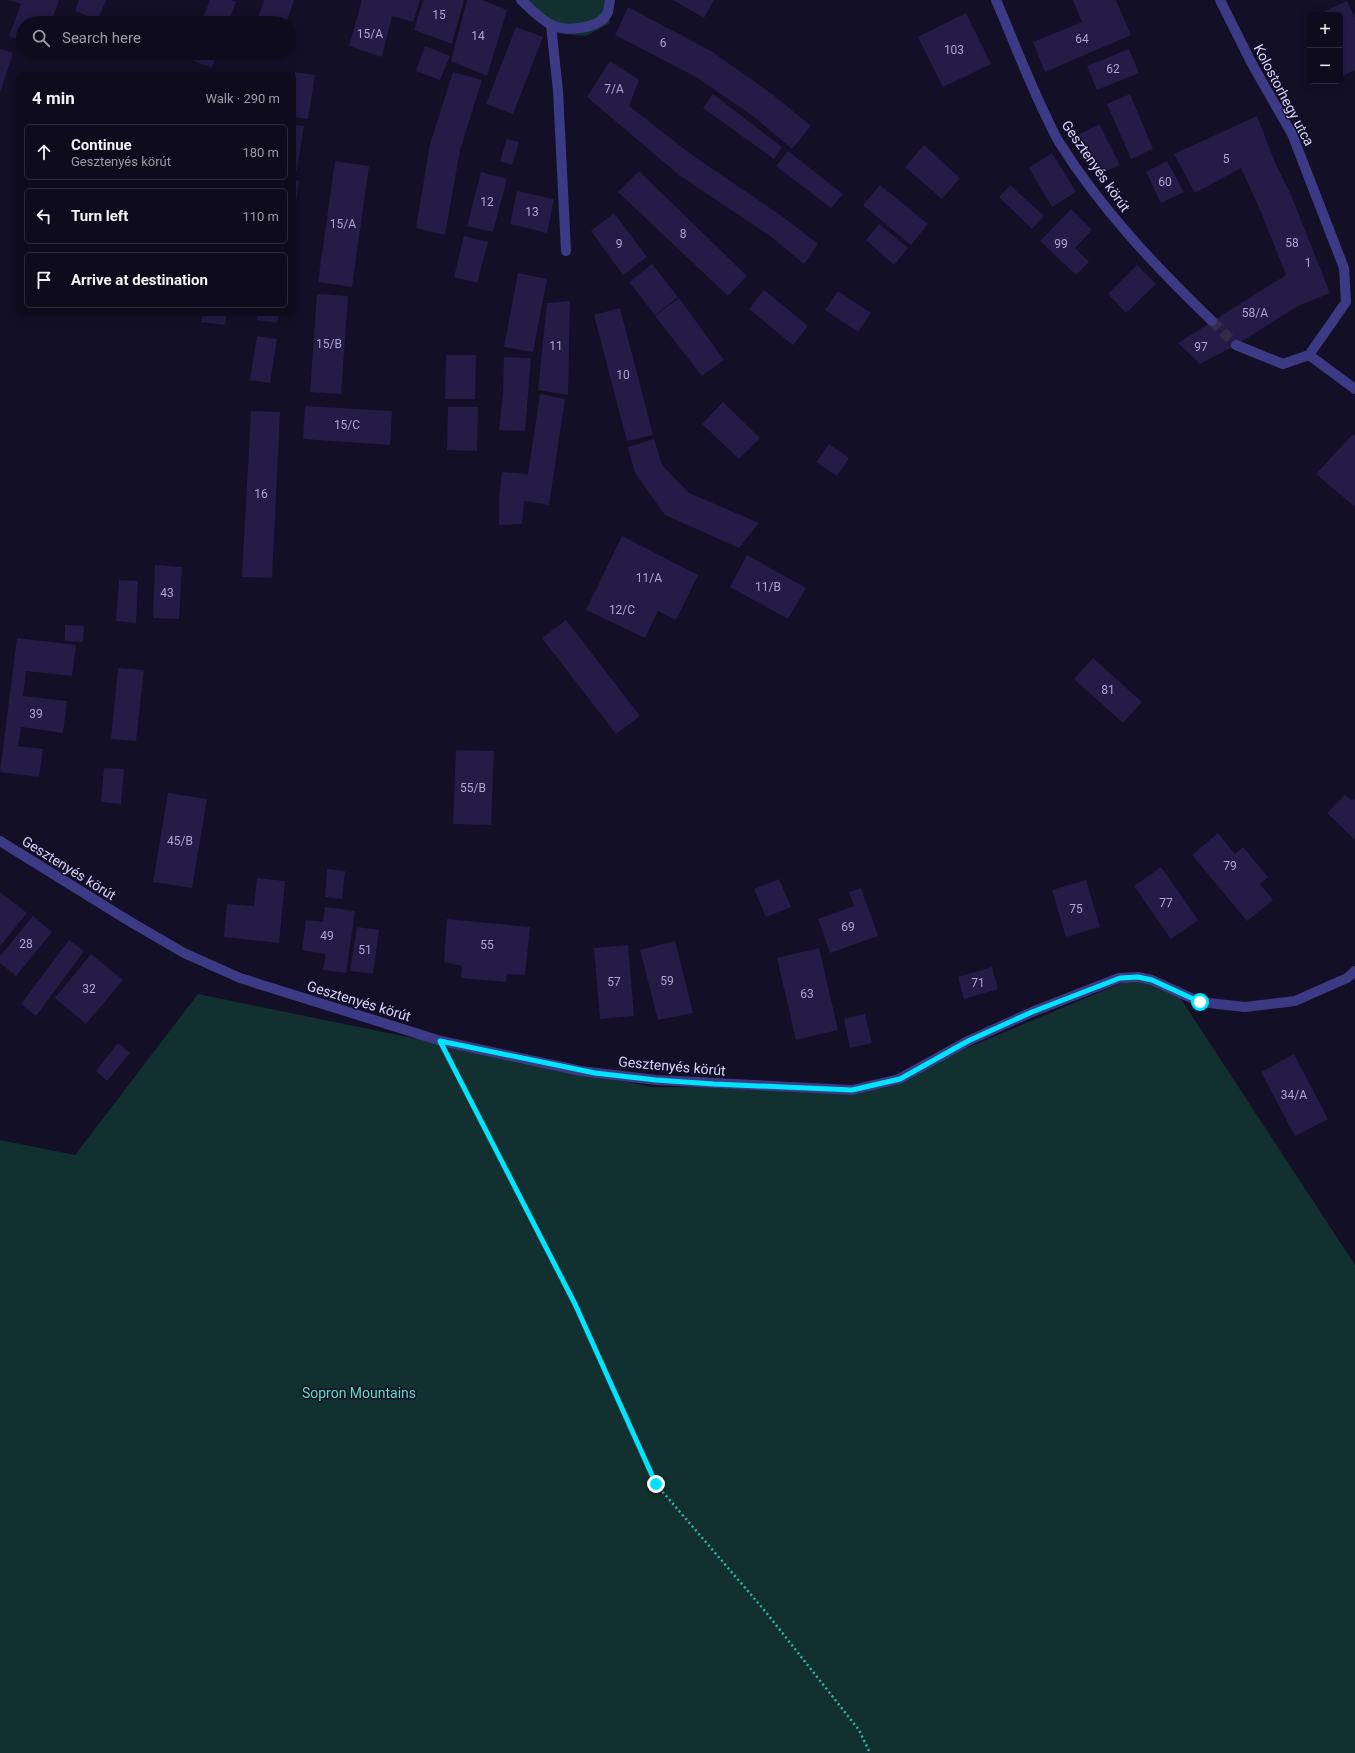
<!DOCTYPE html>
<meta charset="utf-8">
<style>
body{margin:0;font-family:Roboto,sans-serif;background:#1c1929;color:#f1f3f6}
.controls{position:absolute;right:12px;top:12px;display:grid;overflow:hidden;border-radius:6px;box-shadow:0 2px 10px #0003}
.controls button{width:36px;height:36px;display:grid;place-items:center;padding:0;border:0;border-bottom:1px solid #2e2b3b;background:#0e0b1c;color:#f1f3f6;font:20px sans-serif}
.stop{position:absolute;width:12px;height:12px;margin:-9px;border:3px solid #00e5ff;border-radius:50%;background:#fff}
.stop.end{background:#00e5ff;border-color:#fff;box-shadow:0 1px 4px #0008}
.list{margin:0;padding:0;list-style:none}
h2{display:flex;justify-content:space-between;align-items:center;height:52px;margin:0;padding:0 16px;font-size:17px}
h2 small{font-size:13px;font-weight:400;color:#9b9ba3}
.list li{display:grid;grid-template-columns:26px 1fr auto;gap:12px;align-items:center;box-sizing:border-box;height:56px;margin:0 8px 8px;padding:0 8px;border:1px solid #2e2b3b;border-radius:6px}
.list b{display:block;font-size:15px;white-space:nowrap}
.list p{margin:0;font-size:13px;white-space:nowrap;color:#9b9ba3}
.list em{font-size:13px;font-style:normal;color:#9b9ba3}
.icon{flex:none;width:22px;height:22px;fill:none;stroke:currentColor;stroke-width:2;stroke-linecap:round;stroke-linejoin:round}
.map{position:relative;flex:none;width:1355px;height:1753px;overflow:hidden}
.search{position:absolute;background:#0e0b1c;box-shadow:0 2px 10px #0003;left:16px;top:16px;width:280px;height:44px;display:flex;align-items:center;gap:10px;box-sizing:border-box;padding:0 14px;border-radius:22px;color:#9b9ba3;font-size:15px}
.panel{position:absolute;background:#0e0b1c;box-shadow:0 2px 10px #0003;left:16px;top:72px;width:280px;height:244px;border-radius:6px}
.map>svg:first-child{display:block}
.green{fill:#12302f}
.building{fill:#241b47}
.lines{fill:none;stroke-linecap:round;stroke-linejoin:round}
.minor-tunnel{stroke:#312d47;stroke-width:10;stroke-dasharray:10 5;stroke-linecap:butt}
.path{stroke:#2fb8b0;stroke-width:2.5;stroke-dasharray:2 3;stroke-linecap:butt}
.minor{stroke:#3d3a85;stroke-width:10}
.route{stroke:#00e5ff;stroke-width:5}
.labels{text-anchor:middle;stroke-width:3;stroke-linejoin:round;paint-order:stroke}
.number-label{font-size:12px;fill:#aca6d1}
.street-label{font-size:14px;fill:#d9d4ff;stroke:#130f26}
.park-label{font-size:14px;fill:#5fe0c0;stroke:#130f26}
</style>
<div class="map">
<svg width="1355" height="1753" viewBox="0 0 1355 1753">
<rect width="100%" height="100%" fill="#130f26"/>
<path class="green" d="M515,0H608L610,23L586,36L554,33Z
M1136,977L1179,996L1355,1265V1753H0V1140L75,1155L198,994L652,1087L871,1088Z"/>
<path class="building" d="M8,0H59L51,23H23V42L9,36L21,4Z
M79,0H106L98,20L75,11Z
M210,0H231L236,2L228,23H201Z
M264,0H294L286,23H256Z
M362,0H420L413,22L392,16L382,57L349,46Z
M423,0H464L452,44L414,30Z
M467,0H482L507,10L487,76L451,61Z
M673,0H714L704,18Z
M1073,0H1116L1131,35L1045,72L1033,42L1082,22Z
M1347,1L1355,18V70L1340,77V15H1316Z
M628,7L711,51L772,94L811,126L792,149L753,116L696,77L615,35Z
M966,13L991,64L943,87L918,37Z
M516,27L543,37L513,114L486,104Z
M425,46L450,56L440,80L416,71Z
M0,49L13,53L0,93Z
M1129,49L1139,73L1097,90L1087,66Z
M189,53H217L212,68L187,58Z
M610,61L639,80L629,106L692,155L783,217L818,244L804,264L770,236L679,175L587,97Z
M295,72L315,75L308,119L294,117Z
M453,72L482,80L460,150L445,235L416,228L430,144Z
M713,94L782,147L774,159L703,108Z
M1130,94L1153,149L1131,159L1107,104Z
M1257,116L1276,165L1291,195L1330,293L1298,306L1236,345L1200,364L1178,343L1286,275L1261,212L1241,168L1195,193L1174,154Z
M1099,124L1120,165L1098,175L1078,135Z
M294,125L304,126L297,170L294,169Z
M507,139L519,142L512,165L500,161Z
M924,145L960,178L942,199L905,167Z
M788,151L843,194L831,208L776,166Z
M1052,153L1076,192L1052,207L1029,168Z
M335,161L369,166L352,287L318,282Z
M1167,161L1184,192L1161,203L1146,172Z
M639,171L747,276L728,296L618,192Z
M481,172L507,179L493,232L467,226Z
M294,180L299,181L295,210H294Z
M880,185L928,224L911,245L863,205Z
M1010,185L1044,216L1032,229L999,197Z
M517,191L554,199L547,233L510,224Z
M1071,209L1092,230L1075,248L1089,262L1076,275L1040,241Z
M614,213L647,257L623,275L591,231Z
M879,224L908,248L894,265L866,240Z
M464,236L488,242L477,283L454,277Z
M652,264L678,297L655,315L629,282Z
M1137,265L1156,284L1126,313L1108,294Z
M518,273L547,279L533,352L504,347Z
M764,290L808,326L793,345L749,309Z
M838,291L871,313L858,332L825,310Z
M317,294L348,296L341,394L310,392Z
M679,298L724,360L702,376L655,316Z
M570,301L568,395L538,390L547,303Z
M620,308L653,435L627,441L594,315Z
M203,314H227L225,325L201,322Z
M258,314H279L277,323L257,320Z
M257,336L277,339L270,383L250,380Z
M446,355H476L475,399H445Z
M504,357L531,358L525,431L499,430L503,393Z
M540,394L565,399L549,505L524,501L522,524L499,525V498L502,472L528,474Z
M723,402L760,438L739,459L702,424Z
M305,406L392,411L390,445L303,439Z
M448,407H478L477,451L447,450Z
M251,411L280,412L272,578L242,577Z
M1353,434L1355,436V507L1316,474Z
M654,439L662,465L689,493L759,523L739,548L665,515L635,473L628,447Z
M829,444L849,458L837,476L816,462Z
M622,536L698,575L676,620L658,611L645,638L586,610Z
M747,555L806,588L788,619L730,587Z
M155,565L182,567L179,619L153,618Z
M119,580L138,581L136,623L116,621Z
M566,620L640,716L616,734L542,638Z
M65,625L84,626L83,642L65,641Z
M17,638L76,645L72,676L26,671L23,696L67,701L63,733L21,727L18,746L43,749L39,777L0,772Z
M1093,658L1142,702L1123,723L1074,679Z
M118,668L144,670L136,741L111,739Z
M456,750L494,751L491,825L453,824Z
M104,768L124,769L121,804L101,802Z
M168,793L207,799L192,888L153,882Z
M1345,795L1352,801L1355,798V840L1327,813Z
M1218,833L1235,854L1243,847L1268,877L1260,884L1273,900L1247,921L1192,855Z
M1161,867L1198,920L1171,939L1134,886Z
M327,869L345,871L342,899L325,897Z
M257,878L285,881L279,943L224,937L227,904L254,906Z
M779,879L791,907L766,917L754,889Z
M1086,880L1100,927L1066,937L1052,890Z
M861,888L878,936L830,953L818,919L854,906L849,892Z
M0,892L27,913L0,946Z
M325,907L355,911L346,973L323,970L326,954L302,950L306,920L323,922Z
M33,916L52,932L16,976L0,963V956Z
M447,919L530,927L525,975L507,974L506,982L461,978L462,966L444,962Z
M357,927L379,930L373,974L350,971Z
M69,940L84,951L36,1016L21,1004Z
M675,941L693,1013L658,1020L640,950Z
M628,945L634,1016L600,1019L594,948Z
M819,948L838,1030L796,1040L777,958Z
M91,954L123,980L86,1024L55,998Z
M992,967L998,989L964,999L958,977Z
M865,1014L872,1043L850,1048L844,1019Z
M118,1043L130,1053L107,1081L96,1071Z
M1294,1054L1328,1119L1295,1136L1261,1072Z"/>
<g class="lines">
<path class="minor-tunnel" d="M1212,321L1236,345"/>
<path class="path" d="M453,1066L575,1304L656,1484L765,1611L859,1730L870,1753"/>
<path class="minor" d="M521,0C529,7 542,21 552,25C567,32 600,29 608,12C609,9 609,4 610,0
M996,0C1012,37 1026,75 1044,112C1049,122 1053,132 1059,142C1101,209 1155,266 1212,321
M1220,0L1252,64L1292,134L1344,268L1346,302L1309,355
M551,25L558,91L566,251
M1236,345L1283,364L1309,355L1355,389
M0,841L129,921L184,953L240,978L441,1041L581,1071L656,1080L852,1090L899,1079L968,1041L1032,1012L1119,978L1138,977L1152,980L1200,1002L1245,1007L1295,1001L1347,978L1355,971"/>
</g>
<g class="lines">
<path class="route" d="M656,1484L575,1304L440,1041L595,1073L656,1080L714,1084L852,1090L900,1079L968,1041L1032,1012L1120,978L1138,977L1152,980L1200,1002"/>
</g>
<g class="labels">
<g class="number-label">
<text x="439" y="19">15</text>
<text x="370" y="38">15/A</text>
<text x="478" y="40">14</text>
<text x="1082" y="43">64</text>
<text x="663" y="47">6</text>
<text x="954" y="54">103</text>
<text x="1113" y="73">62</text>
<text x="614" y="93">7/A</text>
<text x="1226" y="163">5</text>
<text x="1165" y="186">60</text>
<text x="487" y="206">12</text>
<text x="532" y="216">13</text>
<text x="343" y="228">15/A</text>
<text x="683" y="238">8</text>
<text x="1292" y="247">58</text>
<text x="619" y="248">9</text>
<text x="1061" y="248">99</text>
<text x="1308" y="267">1</text>
<text x="1255" y="317">58/A</text>
<text x="329" y="348">15/B</text>
<text x="556" y="350">11</text>
<text x="1201" y="351">97</text>
<text x="623" y="379">10</text>
<text x="347" y="429">15/C</text>
<text x="261" y="498">16</text>
<text x="649" y="582">11/A</text>
<text x="768" y="591">11/B</text>
<text x="167" y="597">43</text>
<text x="622" y="614">12/C</text>
<text x="1108" y="694">81</text>
<text x="36" y="718">39</text>
<text x="473" y="792">55/B</text>
<text x="180" y="845">45/B</text>
<text x="1230" y="870">79</text>
<text x="1166" y="907">77</text>
<text x="1076" y="913">75</text>
<text x="848" y="931">69</text>
<text x="327" y="940">49</text>
<text x="26" y="948">28</text>
<text x="487" y="949">55</text>
<text x="365" y="954">51</text>
<text x="667" y="985">59</text>
<text x="614" y="986">57</text>
<text x="978" y="987">71</text>
<text x="89" y="993">32</text>
<text x="807" y="998">63</text>
<text x="1294" y="1099">34/A</text>
</g>
<g class="street-label">
<text transform="translate(1284 95) rotate(62)" y="5">Kolostorhegy utca</text>
<text transform="translate(1096 166) rotate(55)" y="5">Gesztenyés körút</text>
<text transform="translate(69 868) rotate(32)" y="5">Gesztenyés körút</text>
<text transform="translate(359 1001) rotate(17)" y="5">Gesztenyés körút</text>
<text transform="translate(672 1066) rotate(5)" y="5">Gesztenyés körút</text>
</g>
<g class="park-label">
<text x="359" y="1398">Sopron Mountains</text>
</g>
</g>
</svg>
<div class="controls">
<button>+</button>
<button>−</button>
</div>
<div class="stop" style="left:1200px;top:1002px"></div>
<div class="stop end" style="left:656px;top:1484px"></div>
<div class="search"><svg class="icon" aria-label="search" viewBox="0 0 24 24"><circle cx="10" cy="10" r="6"/><path d="M15 15l6 6"/></svg>Search here</div>
<section class="panel">
<h2>4 min<small>Walk · 290 m</small></h2>
<ul class="list">
<li><svg class="icon" aria-label="ahead" viewBox="0 0 24 24"><path d="M12 20V5M6 11l6-6 6 6"/></svg><div><b>Continue</b><p>Gesztenyés körút</p></div><em>180 m</em></li>
<li><svg class="icon" aria-label="left" viewBox="0 0 24 24"><path d="M17 20v-9H6M10 6l-5 5 5 5"/></svg><div><b>Turn left</b></div><em>110 m</em></li>
<li><svg class="icon" aria-label="arrive" viewBox="0 0 24 24"><path d="M6 21V4h12l-3 4 3 4H6"/></svg><div><b>Arrive at destination</b></div></li>
</ul>
</section>
</div>
